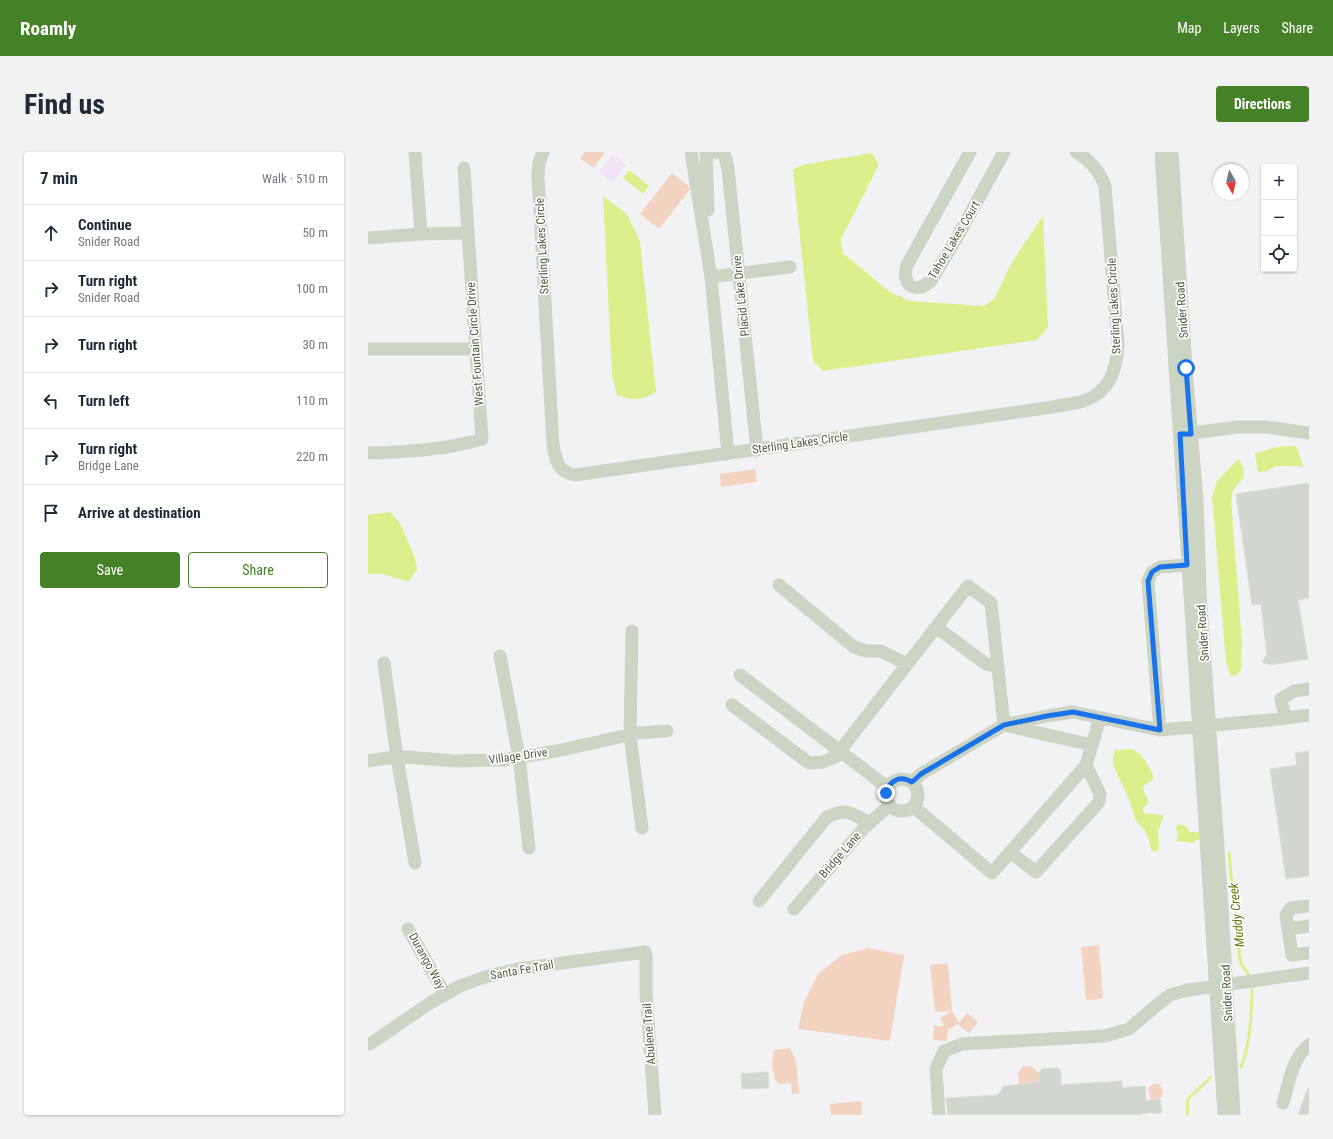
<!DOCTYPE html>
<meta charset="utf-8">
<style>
body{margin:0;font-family:"Roboto Condensed",sans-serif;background:#f2f2f3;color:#1f2937}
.controls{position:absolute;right:12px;top:12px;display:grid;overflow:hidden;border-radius:4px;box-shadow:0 1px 3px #0004}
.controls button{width:36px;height:36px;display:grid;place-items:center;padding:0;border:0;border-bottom:1px solid #e0e1e3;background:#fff;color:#1f2937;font:20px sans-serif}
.compass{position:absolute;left:845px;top:12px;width:36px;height:36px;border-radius:50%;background:#fff;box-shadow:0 1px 3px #0004;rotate:172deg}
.stop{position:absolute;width:12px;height:12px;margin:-9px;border:3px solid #1a73e8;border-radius:50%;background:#fff}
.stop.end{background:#1a73e8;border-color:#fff;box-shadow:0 1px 4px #0008}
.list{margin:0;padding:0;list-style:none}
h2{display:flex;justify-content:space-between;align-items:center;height:52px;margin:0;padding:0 16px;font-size:17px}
h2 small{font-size:13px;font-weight:400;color:#747a83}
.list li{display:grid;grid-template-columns:26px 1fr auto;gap:12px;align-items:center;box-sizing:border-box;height:56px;padding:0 16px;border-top:1px solid #e0e1e3}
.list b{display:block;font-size:15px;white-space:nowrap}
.list p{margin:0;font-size:13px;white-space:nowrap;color:#747a83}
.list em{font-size:13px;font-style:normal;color:#747a83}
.actions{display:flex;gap:8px;padding:12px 16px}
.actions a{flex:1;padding:9px 0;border:1px solid #458127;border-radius:4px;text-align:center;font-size:14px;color:#458127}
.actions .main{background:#458127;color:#fff}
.icon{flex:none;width:22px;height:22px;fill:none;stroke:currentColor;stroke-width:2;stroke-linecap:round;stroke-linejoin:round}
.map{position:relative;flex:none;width:941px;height:963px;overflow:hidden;border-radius:4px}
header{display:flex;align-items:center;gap:24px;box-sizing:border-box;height:56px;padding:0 20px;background:#458127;color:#fff}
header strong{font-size:19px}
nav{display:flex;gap:22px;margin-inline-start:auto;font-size:14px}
.intro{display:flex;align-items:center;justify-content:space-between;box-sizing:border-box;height:96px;padding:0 24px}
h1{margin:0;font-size:28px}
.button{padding:10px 18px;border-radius:4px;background:#458127;color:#fff;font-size:14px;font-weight:700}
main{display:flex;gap:24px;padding:0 24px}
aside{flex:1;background:#fff;border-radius:4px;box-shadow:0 1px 3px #0004}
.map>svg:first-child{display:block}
.green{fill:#f2d4c1}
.sand{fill:#efe3f5}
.water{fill:#dbf08c}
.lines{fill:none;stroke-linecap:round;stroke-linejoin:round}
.stream{stroke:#dbf08c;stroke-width:3}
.building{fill:#d1d6ce;stroke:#d8ddd6}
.minor{stroke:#ccd4c3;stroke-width:13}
.route{stroke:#1a73e8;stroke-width:5}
.labels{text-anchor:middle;stroke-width:3.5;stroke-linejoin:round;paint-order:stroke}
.street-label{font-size:12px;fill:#556049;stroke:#fff}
.water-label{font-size:13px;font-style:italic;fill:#647c0a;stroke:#fff}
</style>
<header>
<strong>Roamly</strong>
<nav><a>Map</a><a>Layers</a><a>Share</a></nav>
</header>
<div class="intro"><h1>Find us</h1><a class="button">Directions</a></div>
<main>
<aside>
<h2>7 min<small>Walk · 510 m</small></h2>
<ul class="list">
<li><svg class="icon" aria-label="ahead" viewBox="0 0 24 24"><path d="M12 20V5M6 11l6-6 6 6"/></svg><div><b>Continue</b><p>Snider Road</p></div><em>50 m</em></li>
<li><svg class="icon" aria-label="right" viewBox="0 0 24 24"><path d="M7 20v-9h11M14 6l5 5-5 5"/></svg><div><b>Turn right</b><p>Snider Road</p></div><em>100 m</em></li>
<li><svg class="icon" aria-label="right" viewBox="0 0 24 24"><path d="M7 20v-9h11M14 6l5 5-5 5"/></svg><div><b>Turn right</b></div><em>30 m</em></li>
<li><svg class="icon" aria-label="left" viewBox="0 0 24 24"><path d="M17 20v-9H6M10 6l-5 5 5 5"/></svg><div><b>Turn left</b></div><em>110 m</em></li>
<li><svg class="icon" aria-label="right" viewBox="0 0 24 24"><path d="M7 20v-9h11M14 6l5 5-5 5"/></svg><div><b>Turn right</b><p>Bridge Lane</p></div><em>220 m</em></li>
<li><svg class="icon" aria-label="arrive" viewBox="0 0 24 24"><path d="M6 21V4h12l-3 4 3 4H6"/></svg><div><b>Arrive at destination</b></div></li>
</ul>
<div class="actions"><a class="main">Save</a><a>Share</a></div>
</aside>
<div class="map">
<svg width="941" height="963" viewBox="0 0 941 963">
<rect width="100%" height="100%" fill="#f2f2f4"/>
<path class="green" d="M217,0H235L237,1L225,16L212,6Z
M304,21L323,36L291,77L272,62Z
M387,317L389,330L353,335L352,322Z
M731,793L735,847L718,848L713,795Z
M501,796L536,803L522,889L430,877L436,850L450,822L474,803Z
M580,811L584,859L591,871L599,861L610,870L601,881L590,872L580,878L579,889L565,888L566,874H576L572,866L583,859L567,860L562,813Z
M422,896L428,909L431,941L424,942L423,931L412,932L407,928L404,913L406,898Z
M655,914H663L671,921L672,930L651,932L650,920Z
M790,931L794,936L795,942L792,947L783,948L780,937L783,933Z
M493,949L494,963H463L462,952Z"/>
<path class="sand" d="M245,2L258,13L244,30L231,20Z"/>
<path class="water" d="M504,1L511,13L473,87L475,101L522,140L542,149L616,154L626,147L644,110L675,64L680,175L669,188L455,219L445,209L425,18L434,13Z
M261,18L281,34L275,42L255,26Z
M235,44L259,62L272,89L288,240C274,249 265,249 249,243L244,225Z
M918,294H928C932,301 932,308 936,315L922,314H909L899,319L890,320L887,302L904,296Z
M870,307L876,316V325L865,338L863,348L874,490L873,518L868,524L862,523L858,511L857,498L844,345L849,329Z
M22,360L32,371L47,406L49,417L41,430L15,422H0V363Z
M764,597C776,603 782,615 786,627L774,635L781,651L775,656V661L796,663L790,679L791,697L787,700L783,698L781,688L777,679L767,667L762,650L746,615L745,606L747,598Z
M810,672L818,674L822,680H832L831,687L825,691L808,689L810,683L808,677Z"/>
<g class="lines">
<path class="stream" d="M861,701L866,756L870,774V793L873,812L881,823
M873,915C883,890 883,864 884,838
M819,963L820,947L843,925"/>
</g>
<path class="building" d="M941,331V446L930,448L940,507L902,513L894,510L899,503L893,452L884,453L868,342Z
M941,599V724L918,727L902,617L929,613L927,601Z
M690,916L693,920V933L754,929V936L777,934L778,949L792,947L794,960L785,962V960L768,963H580L578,946L630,943L636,934L672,930L671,921L674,917Z
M400,920L401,936L374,937L373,922Z
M940,936H941V963H930Z"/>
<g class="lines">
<path class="minor" d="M47,0L53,82
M175,0L171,11L170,24L185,293C188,309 189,319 207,323L685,255C694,253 703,252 712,250C741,242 749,219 750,192L737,34C732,20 721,7 708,0
M323,0L343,125L360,302
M338,0L340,58
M345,0L352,1L357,4L360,17L389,298
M602,0L539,113C533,133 547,143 563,129L591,82L636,0
M793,0L856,963
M804,0L818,216L829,348L832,438L853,739L866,963
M96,16L100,81
M0,86L53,82L100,81L114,287C76,298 39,300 0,301
M343,125L422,115
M0,197H108
M816,282L871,275H897L941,281
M411,433L486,495L498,499H512L525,505L539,512
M568,475L618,512L630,515
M264,479L262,583L274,676
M132,504L151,605L161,696
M16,511L29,605L47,711
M372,523L519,635
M364,553L441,611L455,610L467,605L600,434L623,451L636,573L724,593
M917,566L913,547L926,539L941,537
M792,578L780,429L784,420L792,415L819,413
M0,609L19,606L39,605L87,609L135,608L189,599L269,581L299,579
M518 643a16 16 0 1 1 32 0a16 16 0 1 1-32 0Z
M544,630L553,622L636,573L679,564L705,560L792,578L902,568L941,563
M546,655L624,721L718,613L732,566
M642,700L668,720L731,650L732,642L718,613
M391,749L459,665C478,655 485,662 502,671
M941,754L923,756L918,763L924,803L941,801
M426,757L496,676L522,653
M40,777L77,842
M920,777L941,774
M2,892L62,851L92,834L117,825L150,817L277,800L278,803V840L287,963
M915,951C921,931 924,906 941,893
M571,963L568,917L576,899L594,892L737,884L761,877L789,853L802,843L820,838L941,821"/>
</g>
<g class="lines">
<path class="route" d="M518,641C522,628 532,623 544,630L553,622L636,573L679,564L705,560L792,578L780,429L784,420L792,415L819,413L812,282H823L818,216"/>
</g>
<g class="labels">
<g class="street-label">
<text transform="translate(586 88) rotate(-59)" y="4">Tahoe Lakes Court</text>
<text transform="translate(174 94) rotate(-93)" y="4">Sterling Lakes Circle</text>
<text transform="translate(373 144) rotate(-96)" y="4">Placid Lake Drive</text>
<text transform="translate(746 154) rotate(-93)" y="4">Sterling Lakes Circle</text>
<text transform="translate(814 158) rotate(-94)" y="4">Snider Road</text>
<text transform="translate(107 192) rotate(-94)" y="4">West Fountain Circle Drive</text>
<text transform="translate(432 291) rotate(-8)" y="4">Sterling Lakes Circle</text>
<text transform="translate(835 481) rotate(-94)" y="4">Snider Road</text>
<text transform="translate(150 604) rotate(-8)" y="4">Village Drive</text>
<text transform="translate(472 703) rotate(-49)" y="4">Bridge Lane</text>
<text transform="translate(59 809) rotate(61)" y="4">Durango Way</text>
<text transform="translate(154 818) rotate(-10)" y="4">Santa Fe Trail</text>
<text transform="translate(859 841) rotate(-93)" y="4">Snider Road</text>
<text transform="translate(281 882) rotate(-94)" y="4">Abulene Trail</text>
</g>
<g class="water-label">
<text transform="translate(868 763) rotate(-96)" y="5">Muddy Creek</text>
</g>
</g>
</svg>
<div class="controls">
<button>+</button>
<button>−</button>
<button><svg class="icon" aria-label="locate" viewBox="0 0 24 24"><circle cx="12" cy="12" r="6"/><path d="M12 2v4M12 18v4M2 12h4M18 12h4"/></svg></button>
</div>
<svg class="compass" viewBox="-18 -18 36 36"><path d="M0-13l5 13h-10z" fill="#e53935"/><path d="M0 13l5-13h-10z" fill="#747a83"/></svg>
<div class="stop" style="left:818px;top:216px"></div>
<div class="stop end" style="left:518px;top:641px"></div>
</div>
</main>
